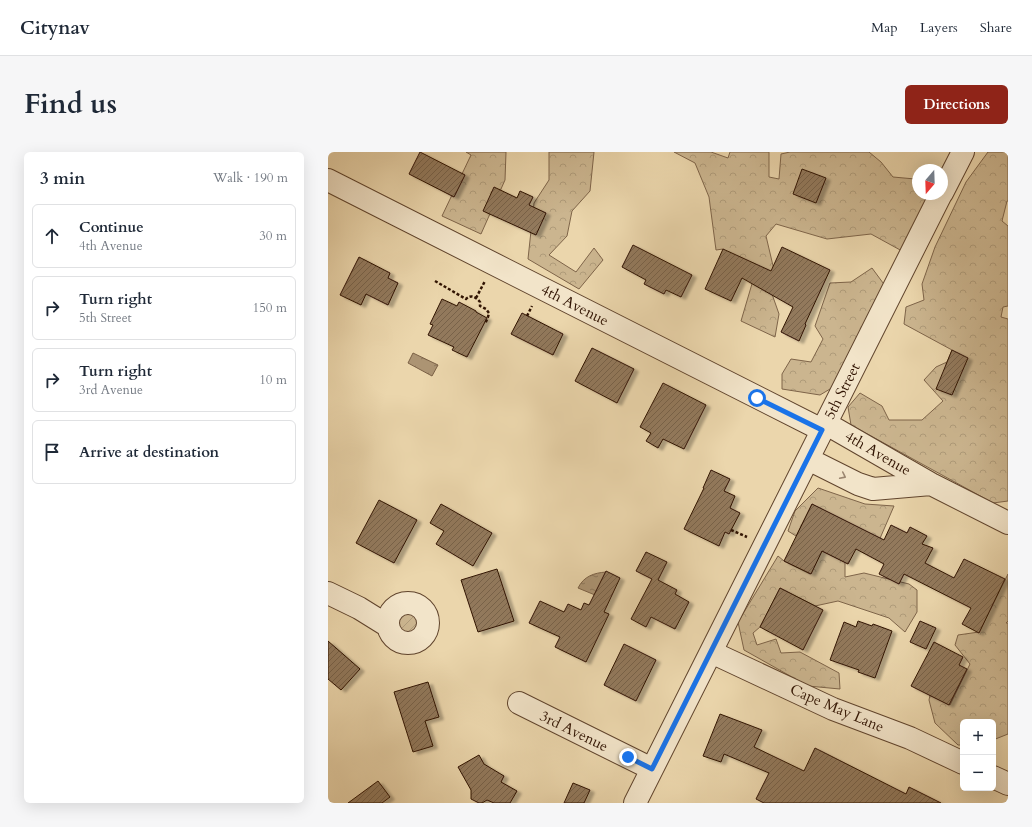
<!DOCTYPE html>
<meta charset="utf-8">
<style>
body{margin:0;font-family:Cardo,serif;background:#f6f6f7;color:#1f2937}
.controls{position:absolute;right:12px;bottom:12px;display:grid;overflow:hidden;border-radius:6px;box-shadow:0 4px 16px #0002}
.controls button{width:36px;height:36px;display:grid;place-items:center;padding:0;border:0;border-bottom:1px solid #e0e1e3;background:#fff;color:#1f2937;font:20px sans-serif}
.compass{position:absolute;left:584px;top:12px;width:36px;height:36px;border-radius:50%;background:#fff;box-shadow:0 4px 16px #0002;rotate:199deg}
.stop{position:absolute;width:12px;height:12px;margin:-9px;border:3px solid #1a73e8;border-radius:50%;background:#fff}
.stop.end{background:#1a73e8;border-color:#fff;box-shadow:0 1px 4px #0008}
.list{margin:0;padding:0;list-style:none}
h2{display:flex;justify-content:space-between;align-items:center;height:52px;margin:0;padding:0 16px;font-size:17px}
h2 small{font-size:13px;font-weight:400;color:#747a83}
.list li{display:grid;grid-template-columns:26px 1fr auto;gap:12px;align-items:center;box-sizing:border-box;height:64px;margin:0 8px 8px;padding:0 8px;border:1px solid #e0e1e3;border-radius:6px}
.list b{display:block;font-size:15px;white-space:nowrap}
.list p{margin:0;font-size:13px;white-space:nowrap;color:#747a83}
.list em{font-size:13px;font-style:normal;color:#747a83}
.icon{flex:none;width:22px;height:22px;fill:none;stroke:currentColor;stroke-width:2;stroke-linecap:round;stroke-linejoin:round}
.map{position:relative;flex:none;width:680px;height:651px;overflow:hidden;border-radius:6px}
header{display:flex;align-items:center;gap:24px;box-sizing:border-box;height:56px;padding:0 20px;background:#fff;border-bottom:1px solid #e0e1e3}
header strong{font-size:19px}
nav{display:flex;gap:22px;margin-inline-start:auto;font-size:14px}
.intro{display:flex;align-items:center;justify-content:space-between;box-sizing:border-box;height:96px;padding:0 24px}
h1{margin:0;font-size:28px}
.button{padding:10px 18px;border-radius:6px;background:#8f2418;color:#fff;font-size:14px;font-weight:700}
main{display:flex;gap:24px;padding:0 24px}
aside{flex:1;background:#fff;border-radius:6px;box-shadow:0 4px 16px #0002}
.map>svg:first-child{display:block}
.forest{fill:url(#forest-crowns);stroke:#7e6449}
.garden{fill:url(#garden-furrows);stroke:#7e6449}
.water{fill:url(#water-ripples);stroke:#7b6146}
.building{fill:url(#building-hatch);stroke:#311403;filter:url(#shadow)}
.lines{fill:none;stroke-linecap:round;stroke-linejoin:round}
.minor-casing{stroke:#60442d;stroke-width:24}
.path{stroke:#311403;stroke-width:2.5;stroke-dasharray:3 2;stroke-linecap:butt}
.minor{stroke:#f2e4c9;stroke-width:22}
.oneway{stroke:#9b8670}
.route{stroke:#1a73e8;stroke-width:5}
.labels{text-anchor:middle;stroke-width:3.5;stroke-linejoin:round;paint-order:stroke}
.street-label{font-size:15px;fill:#311403;stroke:#f2e4c9}
</style>
<header>
<strong>Citynav</strong>
<nav><a>Map</a><a>Layers</a><a>Share</a></nav>
</header>
<div class="intro"><h1>Find us</h1><a class="button">Directions</a></div>
<main>
<aside>
<h2>3 min<small>Walk · 190 m</small></h2>
<ul class="list">
<li><svg class="icon" aria-label="ahead" viewBox="0 0 24 24"><path d="M12 20V5M6 11l6-6 6 6"/></svg><div><b>Continue</b><p>4th Avenue</p></div><em>30 m</em></li>
<li><svg class="icon" aria-label="right" viewBox="0 0 24 24"><path d="M7 20v-9h11M14 6l5 5-5 5"/></svg><div><b>Turn right</b><p>5th Street</p></div><em>150 m</em></li>
<li><svg class="icon" aria-label="right" viewBox="0 0 24 24"><path d="M7 20v-9h11M14 6l5 5-5 5"/></svg><div><b>Turn right</b><p>3rd Avenue</p></div><em>10 m</em></li>
<li><svg class="icon" aria-label="arrive" viewBox="0 0 24 24"><path d="M6 21V4h12l-3 4 3 4H6"/></svg><div><b>Arrive at destination</b></div></li>
</ul>
</aside>
<div class="map">
<svg width="680" height="651" viewBox="0 0 680 651">
<defs>
<pattern id="forest-crowns" width="20" height="18" patternUnits="userSpaceOnUse"><rect width="20" height="18" fill="#cbb58f"/><path d="M2 6a3 3 0 1 1 6 0M12 15a3 3 0 1 1 6 0" fill="none" stroke="#af9b7a"/></pattern>
<pattern id="garden-furrows" width="10" height="10" patternUnits="userSpaceOnUse"><rect width="10" height="10" fill="#cbb58f"/><path d="M-1 1l2-2M0 10L10 0M9 11l2-2" fill="none" stroke="#af9b7a"/></pattern>
<pattern id="water-ripples" width="26" height="14" patternUnits="userSpaceOnUse"><rect width="26" height="14" fill="#ac9473"/><path d="M2 4q2-2 4 0t4 0M15 11q2-2 4 0t4 0" fill="none" stroke="#8d785c"/></pattern>
<pattern id="building-hatch" width="6" height="6" patternUnits="userSpaceOnUse"><rect width="6" height="6" fill="#92795b"/><path d="M-1 1l2-2M0 6l6-6M5 7l2-2" fill="none" stroke="#786249"/></pattern>
<filter id="shadow"><feDropShadow dx="4.5" dy="2.5" stdDeviation="1" flood-color="#0004"/></filter>
</defs>
<rect width="100%" height="100%" fill="#ebd6ac"/>
<filter id="stains"><feTurbulence type="fractalNoise" baseFrequency=".005" numOctaves="4"/><feColorMatrix values="0 0 0 0 .2 0 0 0 0 .09 0 0 0 0 .02 0 0 0 .5 -.17"/></filter>
<radialGradient id="worn" r=".72"><stop offset=".6" stop-color="#630" stop-opacity="0"/><stop offset="1" stop-color="#630" stop-opacity=".3"/></radialGradient>
<path class="forest" d="M138,0H178L177,28L153,82L114,64L143,3Z
M221,0H266L262,39L244,59L239,84L221,103L248,120L266,96L275,108L251,137L200,107L206,51L221,28Z
M346,0H383L400,6L402,0H441V25L451,27L453,2L462,0H541L553,10L565,25L587,27L590,24V42H602L574,99L543,82L499,87L448,72L438,84L446,118L444,142L451,162L447,185L413,169L426,125L395,97L388,98L381,45L367,11Z
M660,0H680V49H679L674,69L680,74V154L675,155L673,165L680,167V349L665,351L523,273L520,255L532,241L554,254L561,268H594L615,249L596,228L608,215L619,210L624,198L576,172L578,155L596,148L594,132L607,95L638,30Z
M544,116L558,135L512,231L492,243L454,237V222L463,207L483,210L495,187L487,174L502,131L523,130Z
M490,336L537,352L566,354L550,391L484,352L468,384L460,379L467,359Z
M494,399L517,410V425L536,421L581,432L589,438V460L577,480L561,466L510,449L487,454L452,436L432,475L425,481L429,493L448,487L453,501L472,500L511,521L512,537L480,534L416,498L410,470L450,404L456,409L482,422Z
M680,422V469L678,471H680V582L665,588V570H635V593H630L607,571L601,548L602,543L622,553L642,512L627,493L630,483L651,480Z"/>
<path class="garden" d="M69 471a11 11 0 1 1 22 0a11 11 0 1 1-22 0Z"/>
<path class="water" d="M85,201L110,213L104,224L80,211Z
M278,420L267,443L250,436C256,424 266,421 278,420Z"/>
<path class="building" d="M92,0L137,23L126,45L81,22Z
M474,17L498,26L488,51L465,42Z
M166,35L189,46L192,39L205,45L201,53L218,61L208,83L155,59Z
M305,93L364,123L353,145L338,138L336,142L316,132L318,128L294,115Z
M454,95L502,118L477,172L478,173L471,189L453,180L465,155L414,126L403,149L377,137L395,97L443,119Z
M31,105L62,121L60,126L70,131L60,153L38,142L33,153L12,143Z
M114,147L129,154L131,150L148,159V160L159,166L139,205L124,198L126,195L100,183L105,173L102,172Z
M194,161L235,182L225,203L183,182Z
M264,196L306,217L289,251L247,229Z
M624,198L640,206L624,243L608,237Z
M335,231L378,253L356,297L335,287L330,296L318,289L323,281L312,275Z
M383,318L402,327L396,339L407,344L402,356L412,361L401,382L397,380L391,394L356,377L376,336H375Z
M51,348L89,368L66,411L28,391Z
M113,352L164,381L145,414L108,392L116,379L102,371Z
M484,352L556,388L563,373L579,381L582,375L599,384L594,392L605,396L597,411L626,426L636,407L677,427L651,481L634,472L643,456L576,422L571,432L551,422L556,412L528,397L520,412L494,399L483,422L456,409Z
M318,400L339,410L330,428L349,438L347,442L361,450L347,477L323,465L318,475L303,467L324,427L308,419Z
M169,417L186,469L150,480L133,428Z
M278,419L292,426L276,460L281,462L258,510L227,495L232,485L201,471L212,449L236,460L240,452L253,458L256,451L261,453Z
M452,436L495,458L475,498L432,475Z
M530,469L544,474L545,472L564,479L547,526L530,520L531,518L502,508L516,470L528,475Z
M592,469L608,476L598,497L582,490Z
M0,489L32,517L13,538L0,527Z
M606,490L635,505L631,513L639,517L621,553L583,534Z
M296,492L328,508L308,549L276,533Z
M100,530L111,565L97,569L105,594L85,600L66,540Z
M392,562L434,578L426,595L476,619L487,596L578,642L581,635L613,651H436L428,647L441,621L396,602L393,610L375,604Z
M151,603L156,612L176,624L173,630L189,639L182,651H166L159,648L154,651H151L143,647V638L130,615Z
M50,629L62,645L54,651H20Z
M245,631L262,638L256,651H236Z"/>
<g class="lines">
<defs>
<path id="minor" d="M0,28L494,278
M614,41L635,0
M497,271L603,332L680,371
M480,307L530,332L545,337L603,332
M0,441L31,456L60,474
M60 471a20 20 0 1 1 40 0a20 20 0 1 1-40 0Z
M383,500L505,557L582,586L635,611
M191,551L324,617
M665,625L680,632
M307,651L613,42"/>
</defs>
<use href="#minor" class="minor-casing"/>
<path class="path" d="M107,129L138,147C143,142 148,145 152,150V154L158,157L161,161L160,165L157,172
M148,146L157,129
M199,164L204,154
M403,378L419,385"/>
<use href="#minor" class="minor"/>
</g>
<defs><path id="oneway-chevron" d="M-2-3.5L2.5 0L-2 3.5" fill="none" stroke-width="1.6" stroke-linecap="round" stroke-linejoin="round"/></defs>
<use class="oneway" href="#oneway-chevron" transform="translate(515 324) rotate(26)"/>
<g class="lines">
<path class="route" d="M300,605L324,617L494,278L429,246"/>
</g>
<g class="labels">
<g class="street-label">
<text transform="translate(247 153) rotate(27)" y="5">4th Avenue</text>
<text transform="translate(514 239) rotate(-63)" y="5">5th Street</text>
<text transform="translate(550 301) rotate(30)" y="5">4th Avenue</text>
<text transform="translate(509 556) rotate(23)" y="5">Cape May Lane</text>
<text transform="translate(246 579) rotate(26)" y="5">3rd Avenue</text>
</g>
</g>
<rect width="100%" height="100%" filter="url(#stains)"/>
<rect width="100%" height="100%" fill="url(#worn)"/>
</svg>
<div class="controls">
<button>+</button>
<button>−</button>
</div>
<svg class="compass" viewBox="-18 -18 36 36"><path d="M0-13l5 13h-10z" fill="#e53935"/><path d="M0 13l5-13h-10z" fill="#747a83"/></svg>
<div class="stop" style="left:429px;top:246px"></div>
<div class="stop end" style="left:300px;top:605px"></div>
</div>
</main>
